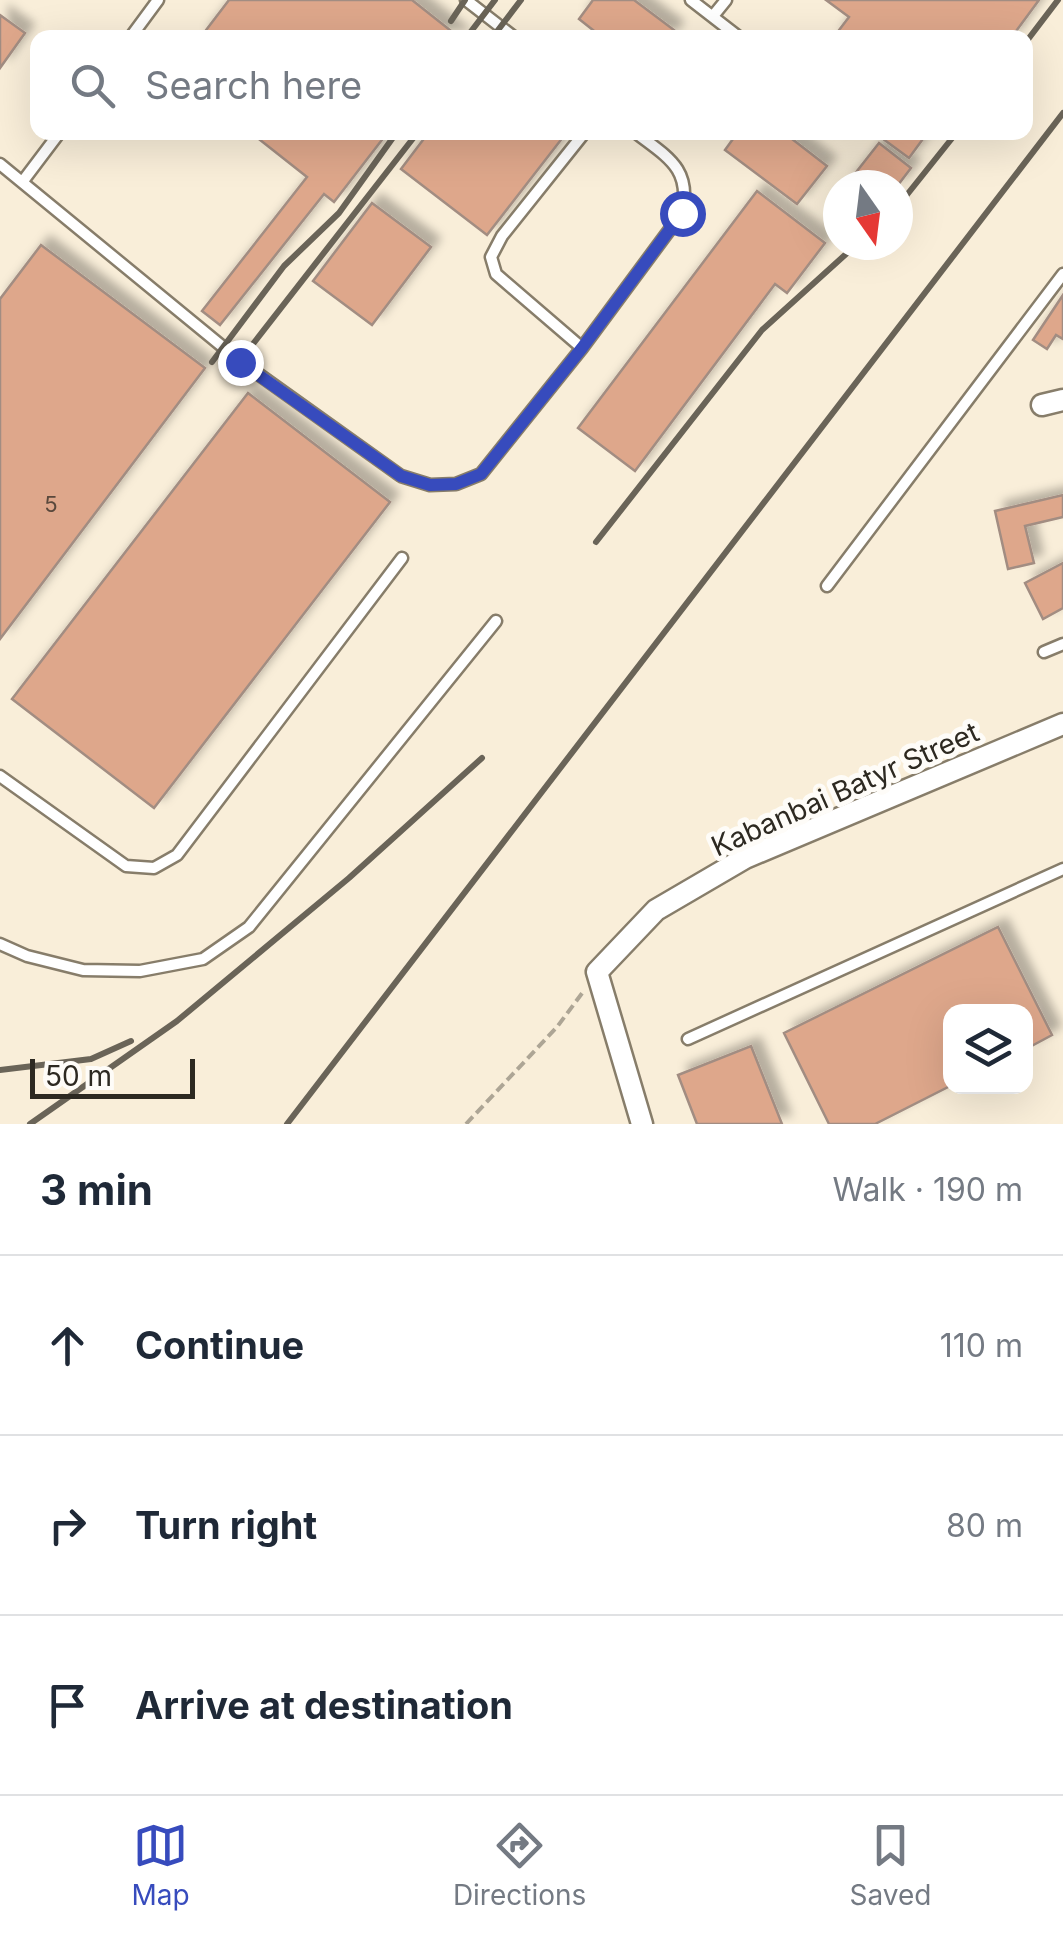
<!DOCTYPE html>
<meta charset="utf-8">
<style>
body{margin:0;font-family:Inter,sans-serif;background:#f2f2f3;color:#1f2937}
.controls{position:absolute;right:30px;bottom:30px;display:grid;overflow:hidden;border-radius:20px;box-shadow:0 10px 40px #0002}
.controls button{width:90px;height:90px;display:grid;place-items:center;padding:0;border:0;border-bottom:2px solid #e0e1e3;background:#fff;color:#1f2937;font:50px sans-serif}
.compass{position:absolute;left:823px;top:170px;width:90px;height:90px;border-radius:50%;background:#fff;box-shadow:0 10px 40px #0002;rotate:166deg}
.scale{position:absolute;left:30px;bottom:25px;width:165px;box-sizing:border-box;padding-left:10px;border:5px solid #2d2921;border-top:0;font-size:28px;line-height:35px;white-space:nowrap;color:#2d2921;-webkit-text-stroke:8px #fefcf8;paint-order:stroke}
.stop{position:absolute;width:30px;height:30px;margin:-22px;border:8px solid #374bbd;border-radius:50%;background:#fff}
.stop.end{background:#374bbd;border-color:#fff;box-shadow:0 2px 10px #0008}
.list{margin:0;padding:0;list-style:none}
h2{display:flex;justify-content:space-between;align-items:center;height:130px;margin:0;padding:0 40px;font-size:42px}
h2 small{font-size:32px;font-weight:400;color:#747a83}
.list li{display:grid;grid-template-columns:65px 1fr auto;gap:30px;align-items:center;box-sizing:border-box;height:180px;padding:0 40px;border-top:2px solid #e0e1e3}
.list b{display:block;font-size:38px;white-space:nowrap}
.list em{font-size:32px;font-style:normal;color:#747a83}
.icon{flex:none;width:55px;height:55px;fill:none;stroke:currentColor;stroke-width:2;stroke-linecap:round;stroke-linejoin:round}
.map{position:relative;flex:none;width:1063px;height:1124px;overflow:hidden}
.search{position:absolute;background:#fff;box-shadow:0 10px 40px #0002;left:30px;right:30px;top:30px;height:110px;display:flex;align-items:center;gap:25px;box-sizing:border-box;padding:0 35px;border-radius:20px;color:#747a83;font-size:38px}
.sheet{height:670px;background:#fff}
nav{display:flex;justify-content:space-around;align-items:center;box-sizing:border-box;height:140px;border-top:2px solid #e0e1e3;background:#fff;font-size:28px;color:#747a83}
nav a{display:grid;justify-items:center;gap:5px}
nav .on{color:#374bbd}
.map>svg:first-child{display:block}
.building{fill:#dea78b;stroke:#a28d82;stroke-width:2.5;filter:url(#shadow)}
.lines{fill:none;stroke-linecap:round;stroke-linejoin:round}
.service-casing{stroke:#877d6a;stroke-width:15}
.minor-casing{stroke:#877d6a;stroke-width:25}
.path{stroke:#ada595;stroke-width:4;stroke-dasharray:10 5;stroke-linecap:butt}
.service{stroke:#fff;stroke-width:10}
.minor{stroke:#fff;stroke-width:20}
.rail{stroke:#6a6458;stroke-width:6}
.route{stroke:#374bbd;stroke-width:12}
.labels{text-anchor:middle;stroke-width:10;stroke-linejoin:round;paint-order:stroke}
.number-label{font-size:22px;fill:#59483c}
.street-label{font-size:28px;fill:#2d2921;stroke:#fefcf8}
</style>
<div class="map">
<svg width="1063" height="1124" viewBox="0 0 1063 1124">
<defs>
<filter id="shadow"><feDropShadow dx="9" dy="-9" stdDeviation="5" flood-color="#0004"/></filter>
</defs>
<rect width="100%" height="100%" fill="#f9eed9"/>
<path class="building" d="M229,0H412L460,38H200Z
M593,0H634L674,30L669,38H603L579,19Z
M826,0H1039L1011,38H833L849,17Z
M0,15L25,33L0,68Z
M250,132H388L334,202L324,194L220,325L202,311L307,177Z
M429,132H567L487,235L401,169Z
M738,132H783L827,166L797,204L725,150Z
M882,132H928L909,158L879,136Z
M879,143L911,168L898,185H846Z
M757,191L825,243L787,293L775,284L635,471L578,428Z
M372,203L431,247L372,325L313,281Z
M41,245L205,368L0,639V299Z
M1063,295V339L1056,335L1047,349L1033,340Z
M248,393L390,502L154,808L12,699Z
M1063,495V517L1025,526L1034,563L1008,569L995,511Z
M1063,563V608L1043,619L1025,583Z
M998,927L1052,1035L1026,1049V1012H950V1086L875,1124H829L784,1033Z
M751,1046L782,1124H697L678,1075Z"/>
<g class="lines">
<defs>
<path id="service" d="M466,0L515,38
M691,0L740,38
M713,16L726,0
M130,38L158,0
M0,164L240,361L401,476L430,485L456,484L481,474L582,348L682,213C692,168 667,157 635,132
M23,181L60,132
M582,348L496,274L491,257L502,236L585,132
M827,586L1063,274
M1044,652L1063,644
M0,776L126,866L154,868L177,855L402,558
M0,944L27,956L83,970L140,971L203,959L249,927L496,621
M688,1039L1063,869"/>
<path id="minor" d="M1042,405L1063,400
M642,1124L597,972L656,910L745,858L1063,724"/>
</defs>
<use href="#service" class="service-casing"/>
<use href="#minor" class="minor-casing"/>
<path class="path" d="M466,1124L557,1027L583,992"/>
<use href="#service" class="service"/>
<use href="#minor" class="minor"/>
<path class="rail" d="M451,21L465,0
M466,38L495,0
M492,38L521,0
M1026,42L1058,0
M898,206L957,132
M212,362L284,266L339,213L397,132
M228,376L418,132
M596,542L762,330L856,245
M0,1070L91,1059L131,1041
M30,1124L177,1021L349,878L482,758
M287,1124L1063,113"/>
</g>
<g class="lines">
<path class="route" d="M240,362L401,476L430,485L456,484L481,474L582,348L682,213"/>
</g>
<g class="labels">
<g class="number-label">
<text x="51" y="512">5</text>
</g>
<g class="street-label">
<text transform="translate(845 789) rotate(-24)" y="10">Kabanbai Batyr Street</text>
</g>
</g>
</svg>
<div class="controls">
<button><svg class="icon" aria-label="layers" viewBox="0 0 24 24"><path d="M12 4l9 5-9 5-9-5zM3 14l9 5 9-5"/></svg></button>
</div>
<svg class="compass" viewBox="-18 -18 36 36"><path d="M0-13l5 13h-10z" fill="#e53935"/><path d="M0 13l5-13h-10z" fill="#747a83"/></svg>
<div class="scale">50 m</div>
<div class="stop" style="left:682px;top:213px"></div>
<div class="stop end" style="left:240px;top:362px"></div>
<div class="search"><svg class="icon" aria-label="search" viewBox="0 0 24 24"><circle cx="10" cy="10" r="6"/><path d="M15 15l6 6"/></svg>Search here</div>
</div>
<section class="sheet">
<h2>3 min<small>Walk · 190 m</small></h2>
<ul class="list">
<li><svg class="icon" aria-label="ahead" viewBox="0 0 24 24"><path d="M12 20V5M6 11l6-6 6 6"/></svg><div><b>Continue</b></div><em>110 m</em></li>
<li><svg class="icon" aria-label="right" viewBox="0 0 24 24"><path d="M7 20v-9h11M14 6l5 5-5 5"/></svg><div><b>Turn right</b></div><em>80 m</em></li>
<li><svg class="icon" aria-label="arrive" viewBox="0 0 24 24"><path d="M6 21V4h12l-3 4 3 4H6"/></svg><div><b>Arrive at destination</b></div></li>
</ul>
</section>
<nav>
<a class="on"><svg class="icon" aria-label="map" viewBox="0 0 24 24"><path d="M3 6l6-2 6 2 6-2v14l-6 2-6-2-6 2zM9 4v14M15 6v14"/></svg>Map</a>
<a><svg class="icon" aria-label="directions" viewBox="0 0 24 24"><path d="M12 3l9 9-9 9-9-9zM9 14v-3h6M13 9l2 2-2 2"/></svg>Directions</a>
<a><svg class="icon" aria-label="saved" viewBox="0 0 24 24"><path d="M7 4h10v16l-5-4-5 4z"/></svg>Saved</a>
</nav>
